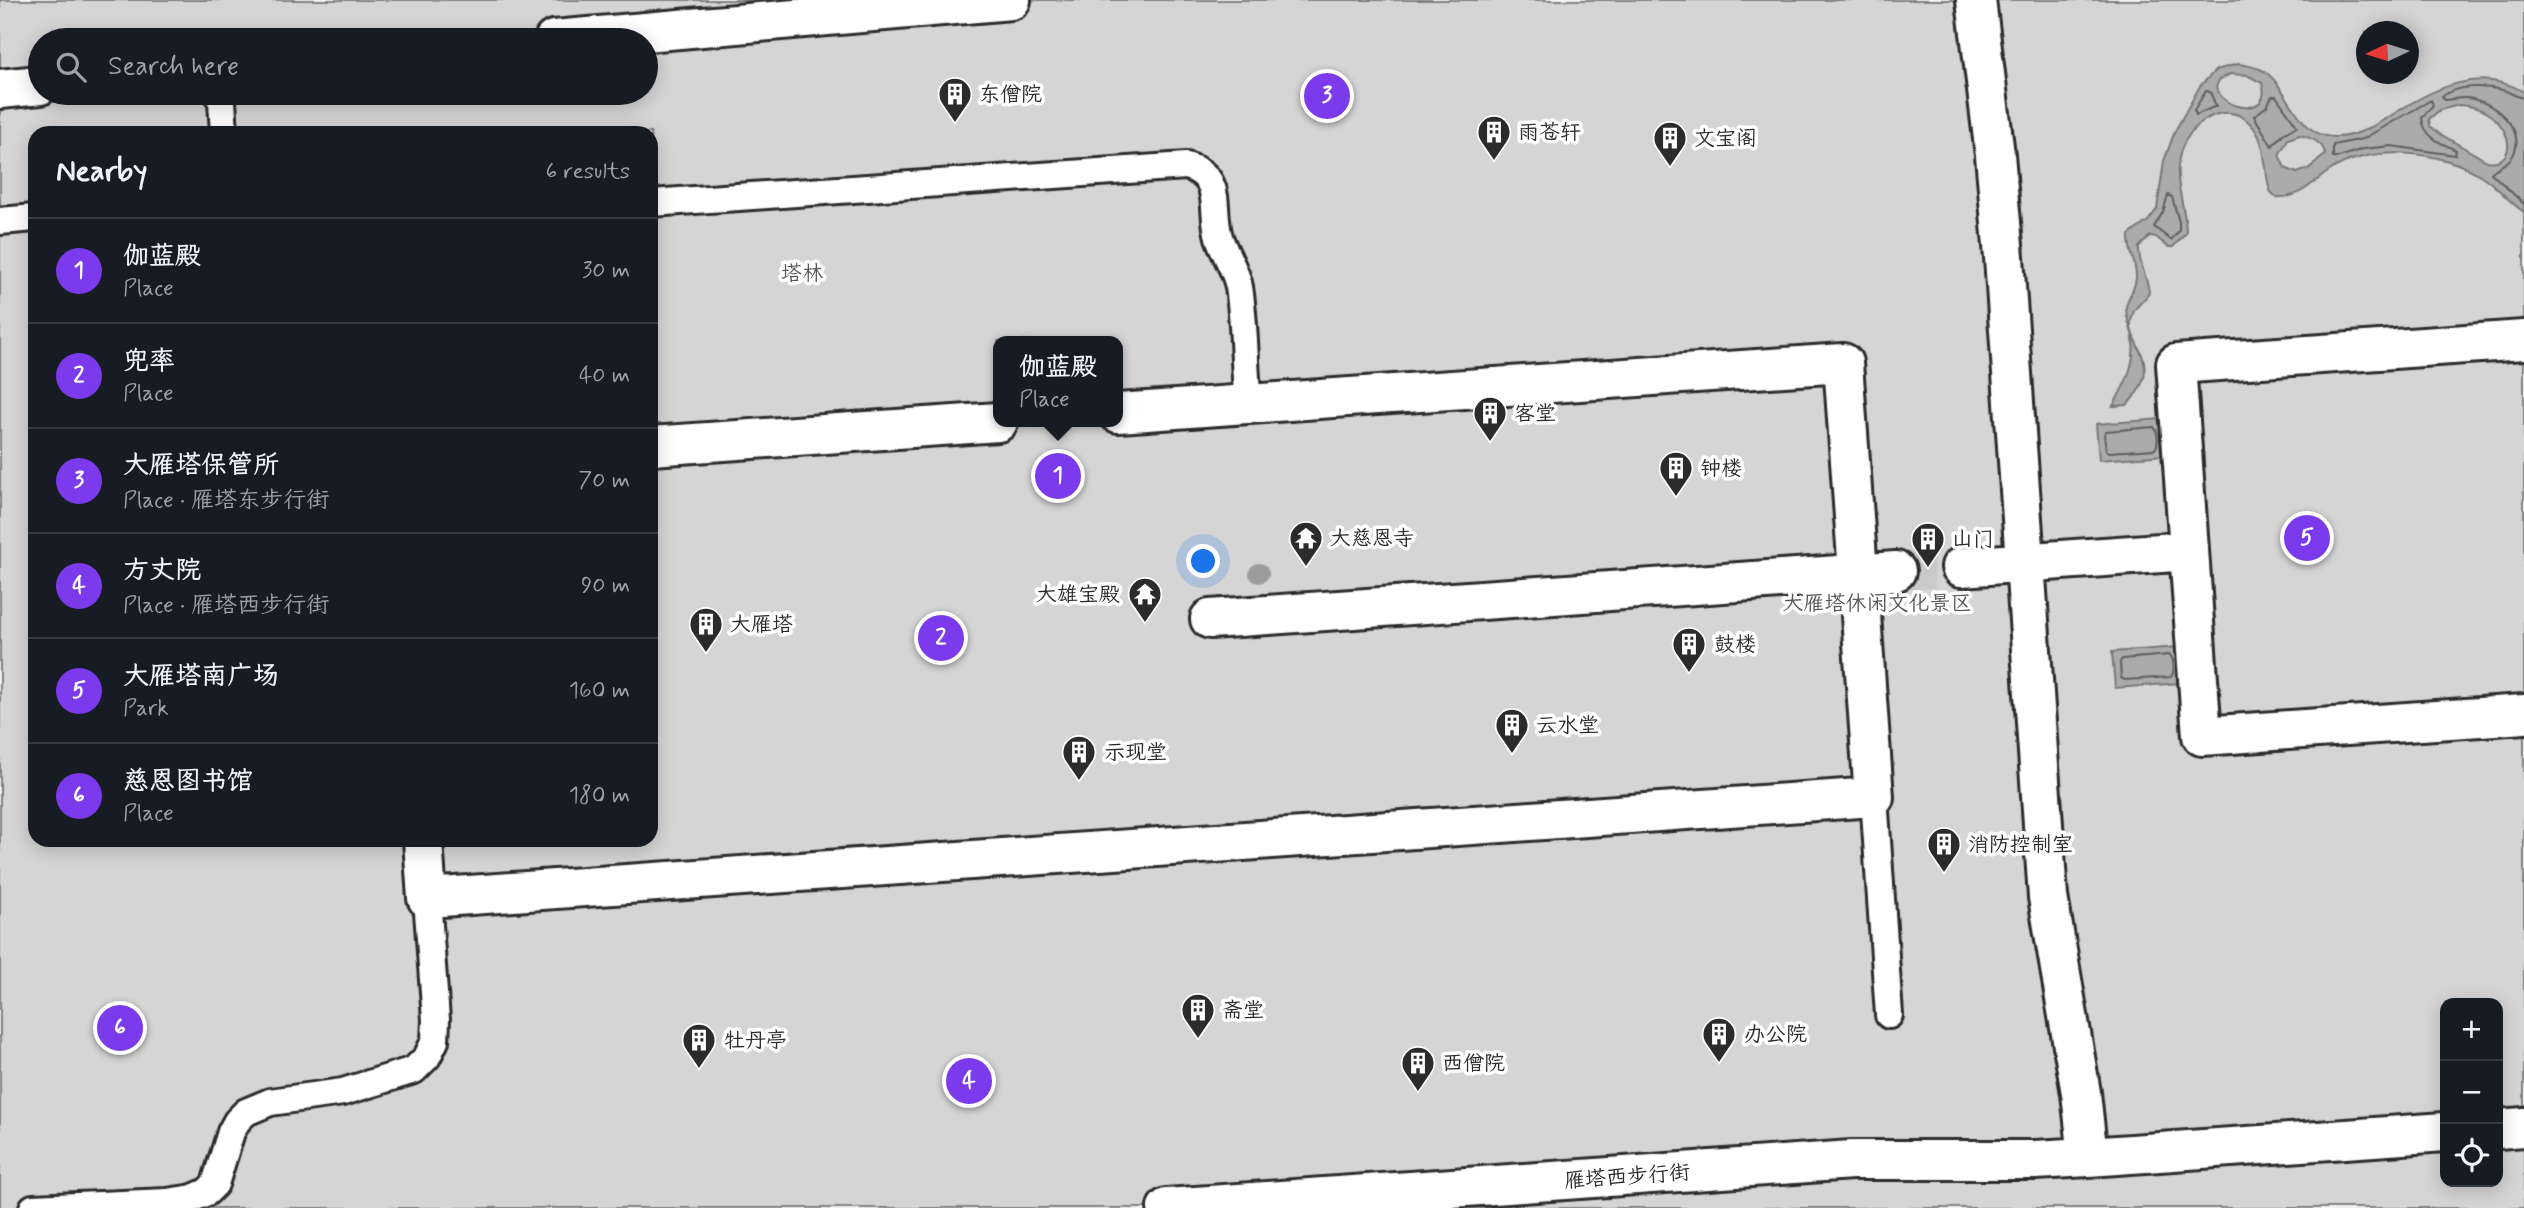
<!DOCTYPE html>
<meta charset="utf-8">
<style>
body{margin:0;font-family:Mynerve,"LXGW WenKai TC",sans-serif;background:#20242c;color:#f1f3f6}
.controls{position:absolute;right:21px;bottom:21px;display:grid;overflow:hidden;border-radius:14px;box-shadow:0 4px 18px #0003}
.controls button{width:63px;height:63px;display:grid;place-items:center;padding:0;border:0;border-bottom:2px solid #363941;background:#171b24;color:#f1f3f6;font:35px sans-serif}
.compass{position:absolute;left:2356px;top:21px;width:63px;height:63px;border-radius:50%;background:#171b24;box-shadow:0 4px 18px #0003;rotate:266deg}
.you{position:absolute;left:1204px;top:562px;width:24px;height:24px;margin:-18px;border:5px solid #fff;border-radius:50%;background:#1a73e8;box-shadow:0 0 0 10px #1a73e833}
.badge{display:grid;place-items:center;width:46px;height:46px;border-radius:50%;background:#7c3aed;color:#fff;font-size:23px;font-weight:700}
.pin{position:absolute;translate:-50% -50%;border:4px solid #fff;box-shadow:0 2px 7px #0006}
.popup{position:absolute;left:993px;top:336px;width:130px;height:91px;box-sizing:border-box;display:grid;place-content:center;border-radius:14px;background:#171b24;filter:drop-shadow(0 2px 5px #0005);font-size:23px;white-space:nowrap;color:#9ea1a6}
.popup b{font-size:26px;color:#f1f3f6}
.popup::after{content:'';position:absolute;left:50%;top:100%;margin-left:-14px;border:14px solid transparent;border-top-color:#171b24}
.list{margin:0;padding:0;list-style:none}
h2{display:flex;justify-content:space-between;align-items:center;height:91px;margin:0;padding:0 28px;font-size:30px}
h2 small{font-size:23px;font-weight:400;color:#9ea1a6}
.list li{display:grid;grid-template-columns:46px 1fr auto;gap:21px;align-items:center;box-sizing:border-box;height:105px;padding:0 28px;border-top:2px solid #363941}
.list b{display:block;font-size:26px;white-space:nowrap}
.list p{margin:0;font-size:23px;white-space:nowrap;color:#9ea1a6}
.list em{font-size:23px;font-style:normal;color:#9ea1a6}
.icon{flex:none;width:38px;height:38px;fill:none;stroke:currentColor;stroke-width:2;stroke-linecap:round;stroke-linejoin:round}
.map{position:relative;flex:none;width:2524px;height:1208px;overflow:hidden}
.search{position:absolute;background:#171b24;box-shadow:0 4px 18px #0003;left:28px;top:28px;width:630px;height:77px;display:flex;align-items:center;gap:18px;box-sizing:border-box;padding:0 24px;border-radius:38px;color:#9ea1a6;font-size:26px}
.panel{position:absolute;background:#171b24;box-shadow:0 4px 18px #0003;left:28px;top:126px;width:630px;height:721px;border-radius:21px}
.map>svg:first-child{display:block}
.green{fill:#d5d5d5;stroke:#808080;stroke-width:2;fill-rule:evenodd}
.water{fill:#ababab;stroke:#787878;stroke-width:2;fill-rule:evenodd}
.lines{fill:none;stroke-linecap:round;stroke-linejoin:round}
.shore{stroke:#5e5e5e;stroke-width:2}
.street-tunnel{stroke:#cacaca;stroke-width:38;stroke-dasharray:38 19;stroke-linecap:butt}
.lane-casing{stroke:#2b2b2b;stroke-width:32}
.street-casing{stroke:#2b2b2b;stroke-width:44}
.lane{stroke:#fff;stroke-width:26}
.street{stroke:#fff;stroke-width:38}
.tree{fill:#9c9c9c}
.labels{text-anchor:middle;stroke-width:7;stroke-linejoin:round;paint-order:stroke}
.poi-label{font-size:21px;fill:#2b2b2b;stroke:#fff;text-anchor:start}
.park-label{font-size:21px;fill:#565656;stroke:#fff}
.street-label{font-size:21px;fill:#2b2b2b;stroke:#fff}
</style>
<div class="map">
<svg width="2524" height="1208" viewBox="0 0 2524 1208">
<rect width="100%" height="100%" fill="#f2f2f2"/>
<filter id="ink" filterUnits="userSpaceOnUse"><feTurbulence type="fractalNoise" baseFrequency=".0143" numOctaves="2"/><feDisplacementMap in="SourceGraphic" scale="14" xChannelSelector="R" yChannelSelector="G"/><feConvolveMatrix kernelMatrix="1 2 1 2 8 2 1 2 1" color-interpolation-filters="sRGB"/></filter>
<g filter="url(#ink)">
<path class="green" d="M0,0H2524V1208H0ZM2366,32H2408V74H2366ZM40,40H646V93H40ZM35,133H651V840H35ZM998,341H1118V422H998ZM2445,1003H2498V1182H2445Z"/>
<path class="water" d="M2238,64C2247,65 2256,67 2264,71C2291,89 2297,138 2336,137C2358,137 2377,124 2395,113C2434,88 2479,66 2524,92V212C2509,202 2498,187 2483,177C2444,150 2367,143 2328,172C2312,183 2297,200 2276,197L2270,191C2264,171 2267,146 2254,128C2228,93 2185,125 2179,158C2174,185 2186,207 2186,233L2173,247H2168L2156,237L2150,236L2139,247C2138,264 2148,277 2149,293C2145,300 2138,304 2134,311C2118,344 2171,358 2127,405L2113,406C2125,385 2136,364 2133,339C2132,329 2126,319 2126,308C2127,297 2136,288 2136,277C2136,262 2128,250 2129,235L2148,221L2157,209L2164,161L2175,131L2200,86L2216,70ZM2230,74L2247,75L2262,83C2273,118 2222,111 2216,87L2219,80ZM2459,105C2511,107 2524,167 2487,161L2442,135L2430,126L2429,119L2440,110ZM2300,135C2311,138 2324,142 2325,155L2308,169L2297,173L2285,168L2279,155L2288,139Z
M2162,419L2165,455L2099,460L2096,424Z
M2178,647L2181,683L2115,688L2112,652Z"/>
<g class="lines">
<path class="shore" d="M2206,91L2210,92L2216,106L2196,115L2194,110Z
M2276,96L2297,126L2283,134L2272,146L2254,116L2267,106L2272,96Z
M2524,98C2516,97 2510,92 2503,90C2486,86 2455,84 2442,97L2445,100C2455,99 2464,96 2473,99C2494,104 2523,126 2515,151C2511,164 2498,165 2491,173L2524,204
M2431,100L2433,105L2422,118C2424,137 2440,143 2456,150L2455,155L2391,146L2363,149L2336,158L2333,157V145L2363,139Z
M2168,195L2172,197L2179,222V231L2171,240L2154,227L2163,212Z
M2154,427C2158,431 2159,444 2155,449L2109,452L2106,450L2104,434L2106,431Z
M2170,655C2174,659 2175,672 2171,677L2125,680L2121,678L2120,662L2122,659Z"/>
<path class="street-tunnel" d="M1896,571L1961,567"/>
<defs>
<path id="lane" d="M217,93L222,101L224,133
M651,203L1186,166C1225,177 1210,208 1219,237C1224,253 1236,270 1239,287C1245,325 1244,365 1248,404
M0,221L35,218
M1874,797L1889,1015
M33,1208L167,1202L193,1198L207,1192L215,1184L231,1132L237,1121L246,1112L270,1102L343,1092L414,1070L427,1057L435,1041L436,1020L427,898"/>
<path id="street" d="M1976,0L1995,155L2004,257L2048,897L2081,1093L2088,1157
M554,40L1011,0
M0,89L40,85
M2524,340L2176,364L2202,736L2524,714
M651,446L998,422
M1961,567L2189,551
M1210,619L1896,571
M423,840L427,898L1874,797L1843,363L1118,413
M2498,1129L2524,1127
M1167,1208L1852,1160H2035L2088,1157L2445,1132"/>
</defs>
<use href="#lane" class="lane-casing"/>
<use href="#street" class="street-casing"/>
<use href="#lane" class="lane"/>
<use href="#street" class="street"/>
</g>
<circle class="tree" cx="1259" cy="573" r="10"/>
</g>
<defs>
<symbol id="building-pin" viewBox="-11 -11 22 30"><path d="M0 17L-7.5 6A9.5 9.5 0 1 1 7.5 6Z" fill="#2b2b2b" stroke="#fff"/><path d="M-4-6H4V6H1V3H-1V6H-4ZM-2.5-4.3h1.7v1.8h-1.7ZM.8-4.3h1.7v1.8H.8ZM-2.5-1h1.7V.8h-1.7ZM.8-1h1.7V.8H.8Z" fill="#fff"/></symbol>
<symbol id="temple-pin" viewBox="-11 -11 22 30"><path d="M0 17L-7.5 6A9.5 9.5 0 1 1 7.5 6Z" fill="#2b2b2b" stroke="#fff"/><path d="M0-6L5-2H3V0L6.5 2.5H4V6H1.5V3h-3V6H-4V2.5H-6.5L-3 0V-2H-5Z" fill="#fff"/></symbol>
</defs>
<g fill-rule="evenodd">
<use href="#building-pin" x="936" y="75" width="38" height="52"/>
<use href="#building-pin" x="1475" y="113" width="38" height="52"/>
<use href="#building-pin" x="1651" y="119" width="38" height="52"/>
<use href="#building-pin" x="1471" y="394" width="38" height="52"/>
<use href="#building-pin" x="1657" y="449" width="38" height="52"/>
<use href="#temple-pin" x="1287" y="519" width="38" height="52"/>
<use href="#building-pin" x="1909" y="520" width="38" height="52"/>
<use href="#temple-pin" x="1126" y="575" width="38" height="52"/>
<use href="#building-pin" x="687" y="605" width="38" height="52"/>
<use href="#building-pin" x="1670" y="625" width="38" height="52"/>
<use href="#building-pin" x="1493" y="706" width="38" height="52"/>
<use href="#building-pin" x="1060" y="733" width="38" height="52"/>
<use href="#building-pin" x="1925" y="825" width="38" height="52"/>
<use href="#building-pin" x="1179" y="991" width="38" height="52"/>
<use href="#building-pin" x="1700" y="1015" width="38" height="52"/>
<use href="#building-pin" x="680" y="1021" width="38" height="52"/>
<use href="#building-pin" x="1399" y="1044" width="38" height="52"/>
</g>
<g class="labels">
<g class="poi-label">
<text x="979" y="101">东僧院</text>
<text x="1518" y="139">雨苍轩</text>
<text x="1694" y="145">文宝阁</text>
<text x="1514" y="420">客堂</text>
<text x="1700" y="475">钟楼</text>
<text x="1330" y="545">大慈恩寺</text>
<text x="1952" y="546">山门</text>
<text x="1120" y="601" text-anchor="end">大雄宝殿</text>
<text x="730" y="631">大雁塔</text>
<text x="1714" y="651">鼓楼</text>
<text x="1536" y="732">云水堂</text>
<text x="1104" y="759">示现堂</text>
<text x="1968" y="851">消防控制室</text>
<text x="1222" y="1017">斋堂</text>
<text x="1744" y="1041">办公院</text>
<text x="724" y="1047">牡丹亭</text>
<text x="1442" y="1070">西僧院</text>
</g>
<g class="park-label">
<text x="802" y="280">塔林</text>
<text x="1877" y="610">大雁塔休闲文化景区</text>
</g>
<g class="street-label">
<text transform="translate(1627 1176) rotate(-4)" y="7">雁塔西步行街</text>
</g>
</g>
</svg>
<div class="controls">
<button>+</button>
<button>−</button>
<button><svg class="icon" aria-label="locate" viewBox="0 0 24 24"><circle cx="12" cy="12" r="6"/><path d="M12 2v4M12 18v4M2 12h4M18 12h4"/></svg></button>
</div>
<svg class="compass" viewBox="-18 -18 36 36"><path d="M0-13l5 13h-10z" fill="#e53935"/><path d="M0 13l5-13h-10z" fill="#9ea1a6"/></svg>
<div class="you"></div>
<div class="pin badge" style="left:1058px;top:476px">1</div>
<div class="popup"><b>伽蓝殿</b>Place</div>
<div class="pin badge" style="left:941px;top:638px">2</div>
<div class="pin badge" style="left:1327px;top:96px">3</div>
<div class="pin badge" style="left:969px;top:1081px">4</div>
<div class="pin badge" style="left:2307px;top:538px">5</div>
<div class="pin badge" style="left:120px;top:1028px">6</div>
<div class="search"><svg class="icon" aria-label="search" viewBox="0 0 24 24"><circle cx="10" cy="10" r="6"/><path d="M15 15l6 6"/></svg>Search here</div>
<section class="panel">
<h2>Nearby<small>6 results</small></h2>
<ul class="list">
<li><span class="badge">1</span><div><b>伽蓝殿</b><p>Place</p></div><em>30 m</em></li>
<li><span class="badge">2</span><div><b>兜率</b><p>Place</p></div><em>40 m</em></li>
<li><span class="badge">3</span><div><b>大雁塔保管所</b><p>Place · 雁塔东步行街</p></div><em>70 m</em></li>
<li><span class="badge">4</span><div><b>方丈院</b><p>Place · 雁塔西步行街</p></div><em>90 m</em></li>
<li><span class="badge">5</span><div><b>大雁塔南广场</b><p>Park</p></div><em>160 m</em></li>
<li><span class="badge">6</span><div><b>慈恩图书馆</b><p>Place</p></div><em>180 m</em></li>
</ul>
</section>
</div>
